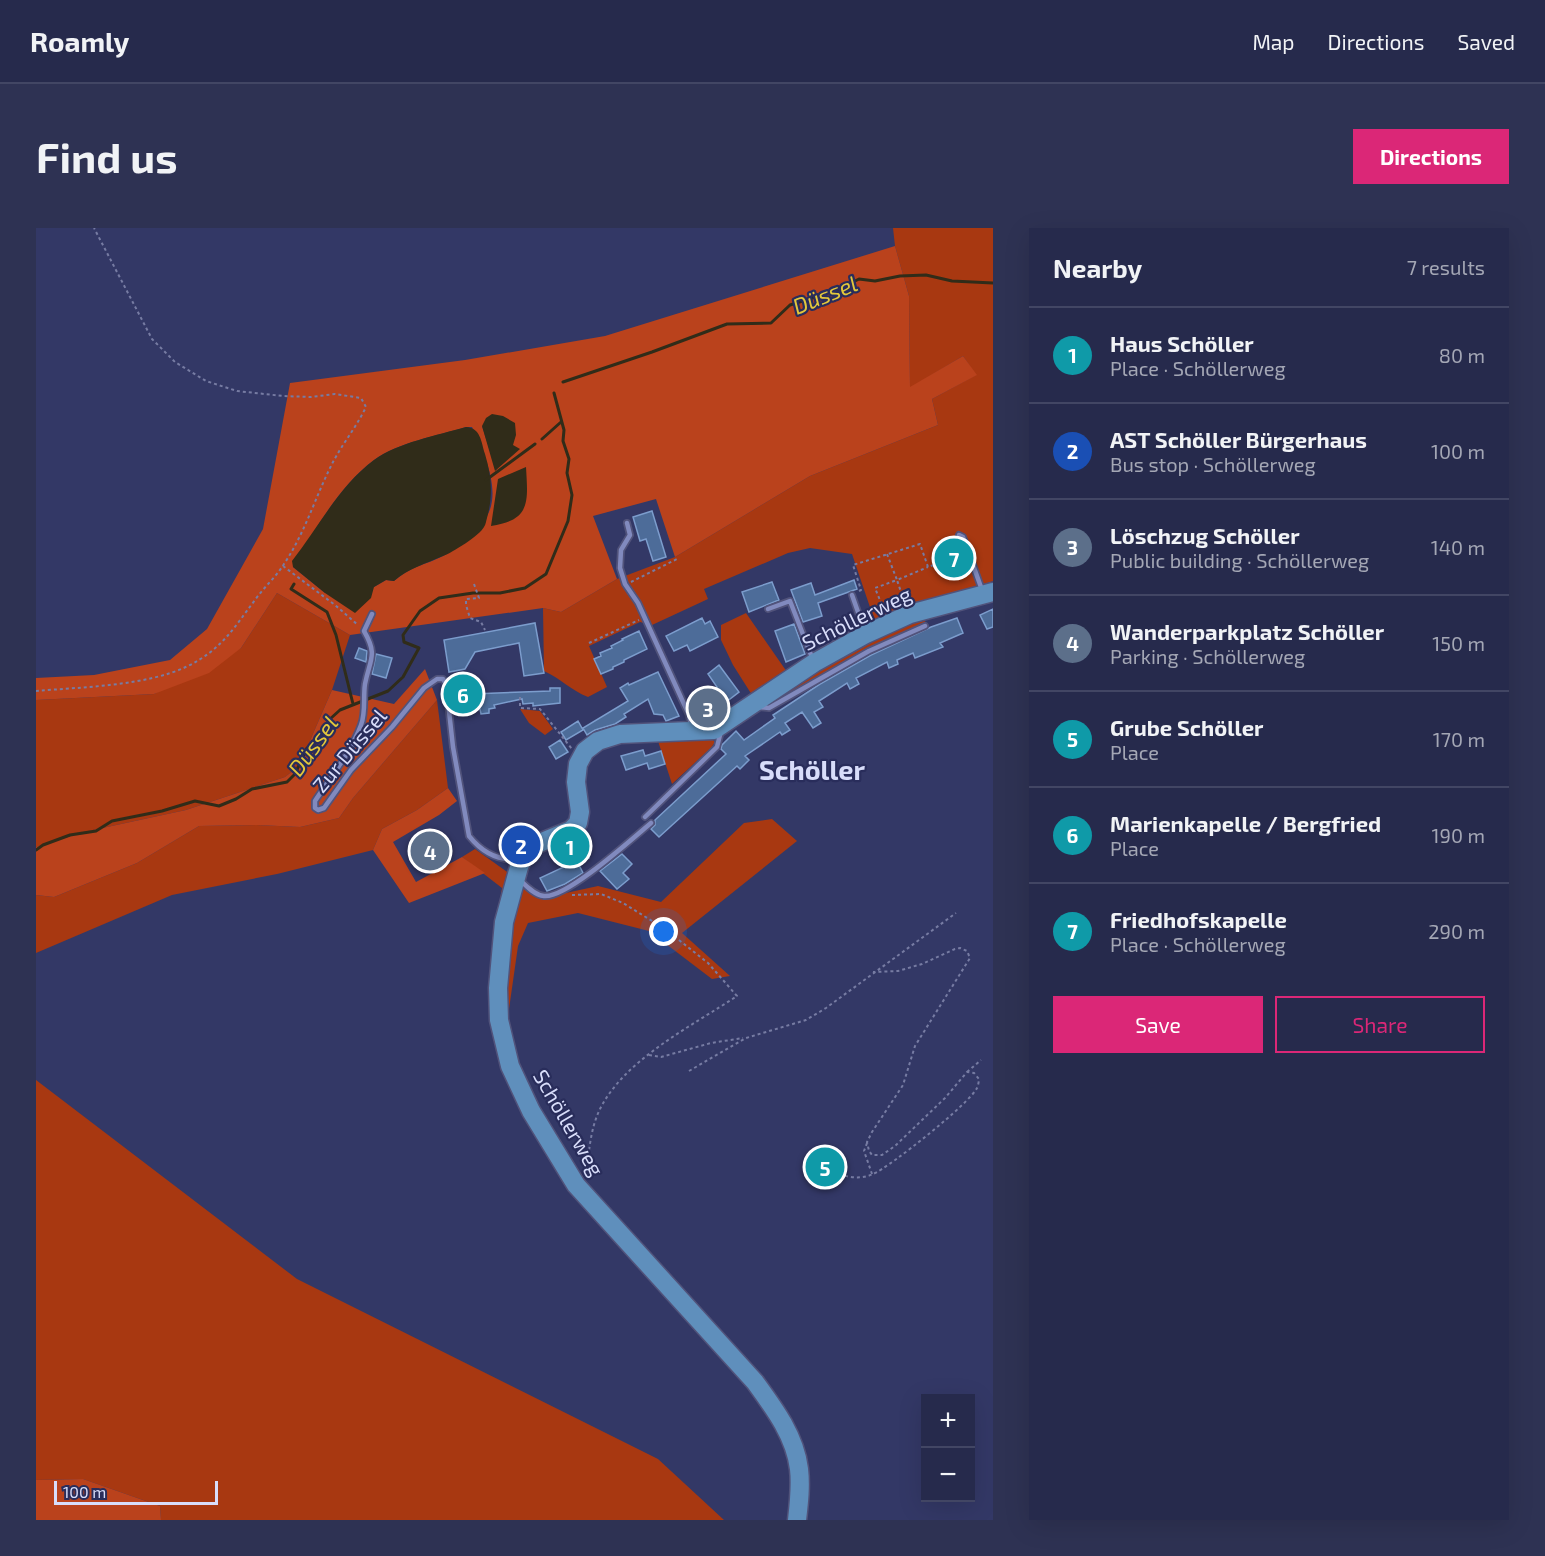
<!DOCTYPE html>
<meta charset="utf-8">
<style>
body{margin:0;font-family:"Exo 2",sans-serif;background:#2e3253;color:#f1f3f6}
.controls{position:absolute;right:18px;bottom:18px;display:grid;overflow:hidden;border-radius:0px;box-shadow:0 6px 24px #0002}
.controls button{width:54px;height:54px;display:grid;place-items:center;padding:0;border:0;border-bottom:2px solid #424664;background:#262a4c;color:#f1f3f6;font:30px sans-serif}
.scale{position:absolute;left:18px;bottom:15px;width:164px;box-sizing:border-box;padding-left:6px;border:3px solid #d8ddfa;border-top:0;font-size:16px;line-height:21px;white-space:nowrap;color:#d8ddfa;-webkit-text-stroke:4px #292d5b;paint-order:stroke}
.you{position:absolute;left:628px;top:704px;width:21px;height:21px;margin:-15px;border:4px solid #fff;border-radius:50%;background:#1a73e8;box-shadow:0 0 0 9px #1a73e833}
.badge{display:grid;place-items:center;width:39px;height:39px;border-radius:50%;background:#db2777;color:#fff;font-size:20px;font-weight:700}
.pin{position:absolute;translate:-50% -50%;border:3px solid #fff;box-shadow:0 2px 6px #0006}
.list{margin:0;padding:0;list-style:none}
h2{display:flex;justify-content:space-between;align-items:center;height:78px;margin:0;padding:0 24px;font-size:26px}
h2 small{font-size:20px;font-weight:400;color:#a4a7b5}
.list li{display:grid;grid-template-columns:39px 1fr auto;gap:18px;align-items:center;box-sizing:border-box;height:96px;padding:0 24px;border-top:2px solid #424664}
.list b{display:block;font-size:22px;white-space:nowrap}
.list p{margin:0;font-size:20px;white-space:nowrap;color:#a4a7b5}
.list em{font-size:20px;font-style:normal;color:#a4a7b5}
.actions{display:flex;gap:12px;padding:18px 24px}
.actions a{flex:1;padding:14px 0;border:2px solid #db2777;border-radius:0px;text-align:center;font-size:21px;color:#db2777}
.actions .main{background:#db2777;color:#fff}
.map{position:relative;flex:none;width:957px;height:1292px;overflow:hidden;border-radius:0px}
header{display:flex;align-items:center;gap:36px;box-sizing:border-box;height:84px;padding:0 30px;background:#262a4c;border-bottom:2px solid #424664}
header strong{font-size:28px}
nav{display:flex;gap:33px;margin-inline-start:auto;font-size:21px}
.intro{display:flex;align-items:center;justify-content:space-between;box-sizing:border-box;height:144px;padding:0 36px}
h1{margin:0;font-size:42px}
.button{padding:15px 27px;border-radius:0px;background:#db2777;color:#fff;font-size:21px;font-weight:700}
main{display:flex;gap:36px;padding:0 36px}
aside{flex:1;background:#262a4c;border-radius:0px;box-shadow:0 6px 24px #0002}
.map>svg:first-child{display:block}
.green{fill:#a83811}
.forest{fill:#ba421c;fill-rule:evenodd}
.water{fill:#302c19}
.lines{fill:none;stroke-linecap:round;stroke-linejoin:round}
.stream{stroke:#302c19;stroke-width:3}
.building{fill:#4d6c99;stroke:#7c9dcd;stroke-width:1.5}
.lane-casing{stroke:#51537b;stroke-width:8}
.secondary-casing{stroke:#51537b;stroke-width:21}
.path{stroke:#777ca3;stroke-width:2;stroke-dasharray:3 3;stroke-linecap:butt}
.lane{stroke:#818abe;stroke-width:4.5}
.secondary{stroke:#5f8fbc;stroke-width:18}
.labels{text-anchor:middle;stroke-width:4.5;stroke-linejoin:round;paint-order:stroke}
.street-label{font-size:21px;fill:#d8ddfa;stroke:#292d5b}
.water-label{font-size:22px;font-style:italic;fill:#e4c83b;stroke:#292d5b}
.district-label{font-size:27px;font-weight:bold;fill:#d8ddfa;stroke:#292d5b}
</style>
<header>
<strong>Roamly</strong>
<nav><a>Map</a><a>Directions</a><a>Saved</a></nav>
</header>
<div class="intro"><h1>Find us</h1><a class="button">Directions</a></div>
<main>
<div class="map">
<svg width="957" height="1292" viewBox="0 0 957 1292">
<rect width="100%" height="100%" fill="#333866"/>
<path class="green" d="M857,0H957V353L839,394L816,326L774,320L752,325L668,361L672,371L616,397L604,394L553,418L571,459L552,469C534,462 526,451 508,443L507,380L525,384L581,351L639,329L774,248L902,197L896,171L940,147L927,128L874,160L873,68L859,18Z
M241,365L314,407L296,462L263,538L249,549L150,582L48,604L0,619V472L118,466L205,420Z
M923,382L888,392L890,395L832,420L771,456L726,477L773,443L882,388Z
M710,385L751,444L716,467L697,437L685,412V397Z
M401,472L412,560L381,582L346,601L337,622L241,646L136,667L0,725V667L18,669L101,635L163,598L221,597L264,599L303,590L317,570Z
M484,481L504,483L517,501L509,507L493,495Z
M668,511L677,512L679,514L675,520L636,556L622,513Z
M736,591L761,613L646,705L694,748L676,751L613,703L542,685L492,695L482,718L472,788L486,848L482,850L457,714L466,660L426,629L439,621L502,666L516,668L562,658L625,674L708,595Z
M0,852L261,1051L622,1231L688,1292H125L124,1278L47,1251L0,1252Z"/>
<path class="forest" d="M859,18L873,68L874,159L927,128L941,147L896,171L902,197L774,248L639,329L620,271L557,288L581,351L525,384L507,380L314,407L241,365L205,420L173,445L118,466L0,472V450L58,447L134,432L171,401L227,301L254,155L429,132L569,108ZM446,198L477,217L460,242ZM430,199H436C447,223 466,262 451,288C447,295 437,301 431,307C424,314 416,324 407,328C387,338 377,337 358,353L350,352L338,359L289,365L257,339C278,303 304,257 338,232C363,214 401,208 430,199Z
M389,441L401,472L317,570L303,590L264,599L221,597L163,598L101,635L18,669L0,667V619L48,604L150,582L249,549L263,538L296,462L358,476Z
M412,560L421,573L403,587L357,614L380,654L426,629L449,645L373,675L337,622L346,601L381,582Z
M47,1251L124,1278L125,1292H0V1252Z"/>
<path class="water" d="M456,186L467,188L479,195L480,207L477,217L484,221L459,243L446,198L450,190Z
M430,199C445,200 445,214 449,226C456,249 457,268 451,290C450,293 450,296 448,299C444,307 416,325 407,328C389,336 373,340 358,353L350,352L338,359L335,370L319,385L289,365L257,339L256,333C282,300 303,258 338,232C361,215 402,207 430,199Z
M490,239C492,274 495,292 455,298L462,251Z"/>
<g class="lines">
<path class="stream" d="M527,154L616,124L691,96L735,95L754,77L801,62L823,51L839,53L864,48L890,47L916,53L957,55
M506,211L525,194
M450,252L499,216
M258,356L255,361L291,384L300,407L317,476
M0,622L7,617L34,607L60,603L76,593L126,583L159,573L183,578L200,571L216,561L251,554L259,546L271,520L286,511L294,491L304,482L352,463L367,449L383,420L368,414L367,407L384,383L403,370L437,365H464L489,360L510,346L532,293L536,267L531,245L533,231L527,213L528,202L518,165"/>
</g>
<path class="building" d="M616,283L630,329L617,333L610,311L604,313L597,289Z
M924,317L928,329L911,343L904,325Z
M818,352L821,361L782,375L786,388L767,394L755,362L775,355L779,367Z
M736,354L743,372L713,384L706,364Z
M957,381V399L951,401L944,387Z
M666,390L669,396L674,393L682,409L654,423L651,417L638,423L630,408Z
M921,390L927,405L904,415L907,419L879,430L877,425L861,432L862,436L853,440L851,434L820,450L823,456L814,461L811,455L783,473L787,479L778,484L785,495L777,500L766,484L749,495L754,502L746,507L744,504L709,528L713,532L704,541L701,538L623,609L615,601L619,597V592L690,526L685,521L686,517L700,503L708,512L739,490L737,487L784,456L835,427L895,399Z
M499,395L508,445L488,448L483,415L439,424L429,441L413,444L408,412Z
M758,396L769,426L750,434L739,403Z
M603,403L611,421L588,432V434L577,439V441L565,446L558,431L565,428L564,425L576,420L575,418L587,412L586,411Z
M323,420L331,423L330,434L319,430Z
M340,426L356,430L350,450L336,446Z
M683,437L703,464L685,478H686L681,482L682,484L668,491L654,470L662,465L666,471L681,459L672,446Z
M622,444L643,488L630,493L627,487L618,486L612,471L588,486L590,489L579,496L559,502L551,507L547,500L592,473L584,460L592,455L593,457Z
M425,457L436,464V466L514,463V460H524V475L497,478V475L487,476L486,471L458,477L459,480L453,481V485L445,486L442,471L431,477L418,469Z
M542,493L547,502L530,512L525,504Z
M524,512L532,524L520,531L513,519Z
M607,522L609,528L625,523L629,536L613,541L611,535L590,542L585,528Z
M543,610L553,630L551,631L535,614Z
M532,615L547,645L529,656L511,663L504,650L530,638L521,620Z
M586,626L596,636L587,645L593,651L581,661L564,643Z"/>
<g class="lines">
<defs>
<path id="lane" d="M591,295L594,307L585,322L584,340L589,356L602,375L653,487L655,499
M923,307L927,309L946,362
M816,367L828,401
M732,381L754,373L777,432
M336,386L328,403C342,427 334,431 329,456C327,469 330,484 325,497C315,524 295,549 279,573V580L282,582L288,580L315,542L356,499L388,460L401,451H407L410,456L417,519L433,608C445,623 460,633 481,631
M723,479L733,480L833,423L889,398
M609,589L681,519L685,503
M485,653C491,659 499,667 508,668C530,671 597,610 615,595"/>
<path id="secondary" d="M761,1292C763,1275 765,1258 763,1241C759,1208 738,1180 719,1154L540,957L495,883L474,838L463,792L462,760L468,694L483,639L488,626L496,618L535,602L542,595L544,584L540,554L542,536L549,523L562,513L584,506L678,502L778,435L830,406L874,386L957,364"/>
</defs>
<use href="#lane" class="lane-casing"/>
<use href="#secondary" class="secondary-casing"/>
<path class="path" d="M247,338L299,377L322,397
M595,354L641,331
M438,356L443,370L430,371V377L434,390L445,394L449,402
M823,363L825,362L817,337L884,316L892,339L904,335
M868,373L861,352L892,339
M848,382L839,360L861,352L851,326
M553,415L603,392
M0,463C46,459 111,458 152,438C186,421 197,401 219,372C228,359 240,349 248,336C269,305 280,267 297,234C307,215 321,198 330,179L325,170L299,166L275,169L247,168L201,163L170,153L139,134L116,111L58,0
M484,469V480L504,481L536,521
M536,667L565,666L587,675L629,701L672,735L701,768C656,798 587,832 563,883C554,903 553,925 550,947
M613,827L625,829L675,815L707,810
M653,843L710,810L770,792L790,780L920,685
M931,844L945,832
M831,915L828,923L836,946
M792,942C806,948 822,953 837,946C854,939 934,875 941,860C942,859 943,852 943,851L938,845L931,844L909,870L859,918L846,927H836L833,923L831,914L836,904L867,857L879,818L934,730L931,723L924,720L919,721L886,736L862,743L837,744"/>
<use href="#lane" class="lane"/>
<use href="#secondary" class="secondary"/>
</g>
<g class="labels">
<g class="street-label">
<text transform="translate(821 391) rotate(-26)" y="7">Schöllerweg</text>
<text transform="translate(314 523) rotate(-50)" y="7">Zur Düssel</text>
<text transform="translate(532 895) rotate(60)" y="7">Schöllerweg</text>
</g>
<g class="water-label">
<text transform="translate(789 67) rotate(-22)" y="8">Düssel</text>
<text transform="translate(277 518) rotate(-54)" y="8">Düssel</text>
</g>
<g class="district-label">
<text x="776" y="552">Schöller</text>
</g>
</g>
</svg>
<div class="controls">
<button>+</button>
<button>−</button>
</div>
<div class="scale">100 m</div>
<div class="you"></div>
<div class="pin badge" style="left:534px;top:618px;background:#0f9aa8">1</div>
<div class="pin badge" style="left:485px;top:617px;background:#1a4fb4">2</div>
<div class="pin badge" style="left:672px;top:480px;background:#5c6f8a">3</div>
<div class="pin badge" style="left:394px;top:623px;background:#5c6f8a">4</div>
<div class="pin badge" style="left:789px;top:939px;background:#0f9aa8">5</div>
<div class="pin badge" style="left:427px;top:466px;background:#0f9aa8">6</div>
<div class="pin badge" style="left:918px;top:330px;background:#0f9aa8">7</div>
</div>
<aside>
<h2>Nearby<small>7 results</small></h2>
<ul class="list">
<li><span class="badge" style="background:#0f9aa8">1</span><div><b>Haus Schöller</b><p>Place · Schöllerweg</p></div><em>80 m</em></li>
<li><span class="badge" style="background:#1a4fb4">2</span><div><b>AST Schöller Bürgerhaus</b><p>Bus stop · Schöllerweg</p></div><em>100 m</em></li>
<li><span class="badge" style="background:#5c6f8a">3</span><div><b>Löschzug Schöller</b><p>Public building · Schöllerweg</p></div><em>140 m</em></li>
<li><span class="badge" style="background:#5c6f8a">4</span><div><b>Wanderparkplatz Schöller</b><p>Parking · Schöllerweg</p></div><em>150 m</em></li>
<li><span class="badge" style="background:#0f9aa8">5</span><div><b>Grube Schöller</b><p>Place</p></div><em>170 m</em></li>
<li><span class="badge" style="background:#0f9aa8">6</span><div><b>Marienkapelle / Bergfried</b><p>Place</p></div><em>190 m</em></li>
<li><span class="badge" style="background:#0f9aa8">7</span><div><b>Friedhofskapelle</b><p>Place · Schöllerweg</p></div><em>290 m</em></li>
</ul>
<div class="actions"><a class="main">Save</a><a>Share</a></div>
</aside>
</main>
